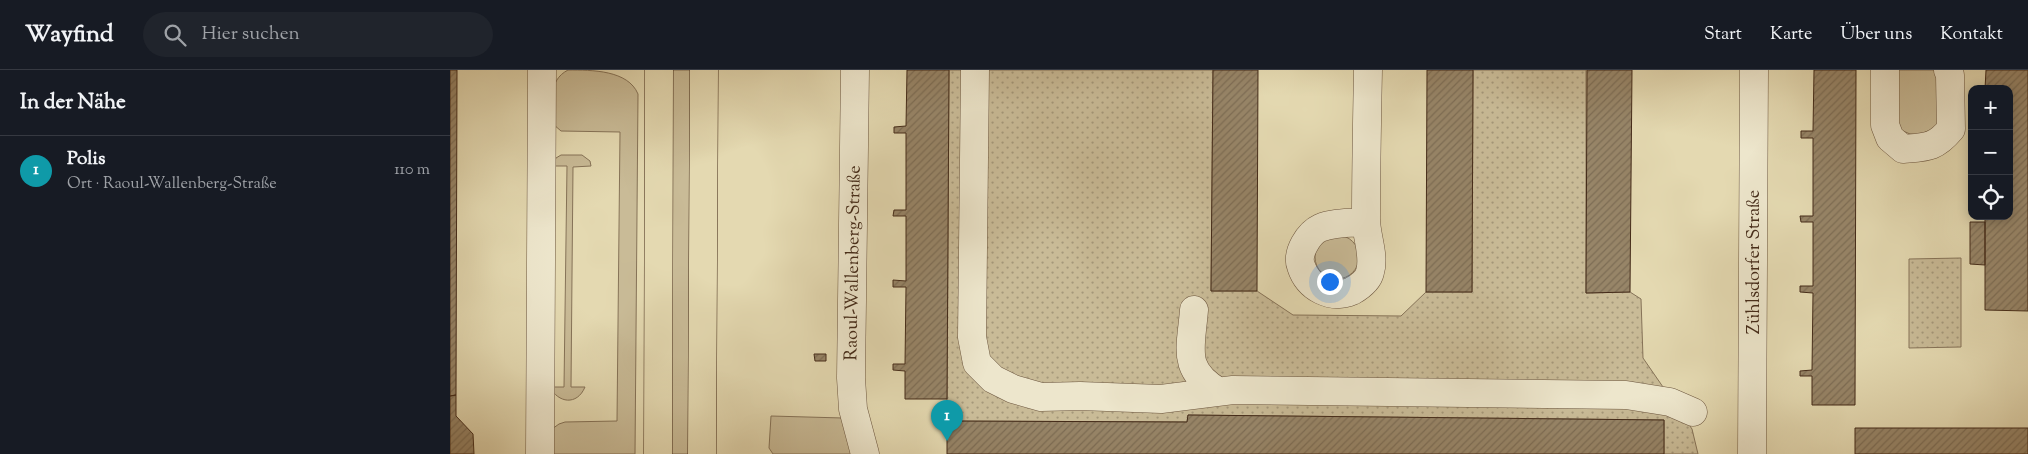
<!DOCTYPE html>
<html lang="de">
<meta charset="utf-8">
<style>
body{margin:0;font-family:"Sorts Mill Goudy",serif;background:#20242c;color:#f1f3f6}
.controls{position:absolute;right:15px;top:15px;display:grid;overflow:hidden;border-radius:10px;box-shadow:0 2px 12px #0003}
.controls button{width:45px;height:45px;display:grid;place-items:center;padding:0;border:0;border-bottom:1px solid #363941;background:#171b24;color:#f1f3f6;font:25px sans-serif}
.you{position:absolute;left:879px;top:211px;width:18px;height:18px;margin:-12px;border:4px solid #fff;border-radius:50%;background:#1a73e8;box-shadow:0 0 0 8px #1a73e833}
.badge{display:grid;place-items:center;width:32px;height:32px;border-radius:50%;background:#c59692;color:#fff;font-size:16px;font-weight:700}
.pin{position:absolute;translate:-50% -41px;filter:drop-shadow(0 1px 2px #0008)}
.pin::after{content:'';position:absolute;top:26px;width:18px;height:15px;background:inherit;clip-path:polygon(0 0,100% 0,50% 100%)}
.list{margin:0;padding:0;list-style:none}
h2{display:flex;justify-content:space-between;align-items:center;height:65px;margin:0;padding:0 20px;font-size:21px}
h2 small{font-size:16px;font-weight:400;color:#9ea1a6}
.list li{display:grid;grid-template-columns:32px 1fr auto;gap:15px;align-items:center;box-sizing:border-box;height:70px;padding:0 20px;border-top:1px solid #363941}
.list b{display:block;font-size:19px;white-space:nowrap}
.list p{margin:0;font-size:16px;white-space:nowrap;color:#9ea1a6}
.list em{font-size:16px;font-style:normal;color:#9ea1a6}
.icon{flex:none;width:28px;height:28px;fill:none;stroke:currentColor;stroke-width:2;stroke-linecap:round;stroke-linejoin:round}
.map{position:relative;flex:none;width:1578px;height:384px;overflow:hidden}
header{display:flex;align-items:center;gap:30px;box-sizing:border-box;height:70px;padding:0 25px;background:#171b24;border-bottom:1px solid #363941}
header strong{font-size:24px}
nav{display:flex;gap:28px;margin-inline-start:auto;font-size:18px}
.search{width:350px;height:45px;background:#20242c;display:flex;align-items:center;gap:12px;box-sizing:border-box;padding:0 18px;border-radius:28px;color:#9ea1a6;font-size:19px}
main{display:flex}
aside{flex:1;background:#171b24}
.map>svg:first-child{display:block}
.green{fill:#c9bb97;stroke:#867358}
.park{fill:url(#park-dots);stroke:#867358}
.building{fill:url(#building-hatch);stroke:#442b19}
.lines{fill:none;stroke-linecap:round;stroke-linejoin:round}
.minor-casing{stroke:#6c563f;stroke-width:29}
.major-casing{stroke:#442b19;stroke-width:29}
.minor{stroke:#ede6cc;stroke-width:28}
.major{stroke:#e4d9b1;stroke-width:28}
.labels{text-anchor:middle;stroke-width:4.5;stroke-linejoin:round;paint-order:stroke}
.street-label{font-size:18px;fill:#442b19;stroke:#ede6cc}
</style>
<header>
<strong>Wayfind</strong>
<div class="search"><svg class="icon" aria-label="search" viewBox="0 0 24 24"><circle cx="10" cy="10" r="6"/><path d="M15 15l6 6"/></svg>Hier suchen</div>
<nav><a>Start</a><a>Karte</a><a>Über uns</a><a>Kontakt</a></nav>
</header>
<main>
<aside>
<h2>In der Nähe<small></small></h2>
<ul class="list">
<li><span class="badge" style="background:#0f9aa8">1</span><div><b>Polis</b><p>Ort · Raoul-Wallenberg-Straße</p></div><em>110 m</em></li>
</ul>
</aside>
<div class="map">
<svg width="1578" height="384" viewBox="0 0 1578 384">
<defs>
<pattern id="park-dots" width="8" height="8" patternUnits="userSpaceOnUse" patternTransform="scale(1.25)"><rect width="8" height="8" fill="#c9bb97"/><path d="M2 2h.1M6 6h.1" fill="none" stroke="#a5987a" stroke-width="1.8" stroke-linecap="round"/></pattern>
<pattern id="building-hatch" width="6" height="6" patternUnits="userSpaceOnUse" patternTransform="scale(1.25)"><rect width="6" height="6" fill="#978568"/><path d="M-1 1l2-2M0 6l6-6M5 7l2-2" fill="none" stroke="#7d6d55"/></pattern>
</defs>
<rect width="100%" height="100%" fill="#e4d9b1"/>
<filter id="stains"><feTurbulence type="fractalNoise" baseFrequency=".004" numOctaves="4"/><feColorMatrix values="0 0 0 0 .2 0 0 0 0 .09 0 0 0 0 .02 0 0 0 .5 -.17"/></filter>
<radialGradient id="worn" r=".72"><stop offset=".6" stop-color="#630" stop-opacity="0"/><stop offset="1" stop-color="#630" stop-opacity=".3"/></radialGradient>
<path class="green" d="M118,0C142,0 178,0 188,24L185,384H100L102,359L109,354L115,352L167,351L170,62L111,61L103,54C103,33 97,11 118,0Z
M221,0H241L239,384H220Z
M1440,0H1491L1489,56L1469,65L1460,64L1451,60L1444,50Z
M111,85H132L140,91L141,96L123,97L121,317H135C127,336 108,333 100,317H114L117,96H101L106,88Z
M865 187a22 22 0 1 1 44 0a22 22 0 1 1-44 0Z
M321,346L393,348L406,384H323L319,378Z"/>
<path class="park" d="M499,0H763L761,221H807L843,245L951,246L976,222H1022L1023,0H1136V223L1180,222L1191,229L1193,288L1242,359L1248,384H1214V350L738,345L737,352L497,351Z
M1511,188V277L1459,278V189Z"/>
<path class="building" d="M0,0H7L6,325L0,326Z
M457,0H499L497,329H455V301L443,300V294H455L456,217H443V210L456,211V146H443L444,140H456V63H444V57L456,56Z
M763,0H808L807,221H761Z
M977,0H1023L1022,222H976Z
M1137,0H1182L1180,222L1136,223Z
M1364,0H1406L1405,335H1362V306H1350V301L1362,300L1363,223L1350,222V216H1363V152H1351L1350,146H1363V68H1351V61H1363Z
M1536,0H1578V241L1535,240V146H1559V19H1535Z
M1521,40H1522V86H1521Z
M1520,152H1535V195L1520,194Z
M364,284H376V291H365Z
M6,325V346L23,364L24,384H0V326Z
M738,345L1214,350V384H497V351L737,352Z
M1405,358H1578V384H1405Z"/>
<g class="lines">
<defs>
<path id="minor" d="M405,0L401,308L403,339L415,384
M525,0L522,267L527,293L543,309L563,319L591,327L630,326L711,329L783,320L1176,325L1220,332L1243,342
M1435,0V55L1440,68L1453,79C1477,77 1485,78 1501,59L1500,5L1498,0
M916,152C902,153 884,152 870,158C859,163 846,183 851,196C858,218 881,230 902,221C909,217 918,211 920,202C925,185 916,166 916,149C916,99 917,50 918,0
M744,240C741,279 731,299 769,322
M90,384L92,0
M1302,384L1304,0"/>
<path id="major" d="M208,384L209,0
M252,384L254,0"/>
</defs>
<use href="#minor" class="minor-casing"/>
<use href="#major" class="major-casing"/>
<use href="#minor" class="minor"/>
<use href="#major" class="major"/>
</g>
<g class="labels">
<g class="street-label">
<text transform="translate(1303 192) rotate(-90)" y="6">Zühlsdorfer Straße</text>
<text transform="translate(402 193) rotate(-89)" y="6">Raoul-Wallenberg-Straße</text>
</g>
</g>
<rect width="100%" height="100%" filter="url(#stains)"/>
<rect width="100%" height="100%" fill="url(#worn)"/>
</svg>
<div class="controls">
<button>+</button>
<button>−</button>
<button><svg class="icon" aria-label="locate" viewBox="0 0 24 24"><circle cx="12" cy="12" r="6"/><path d="M12 2v4M12 18v4M2 12h4M18 12h4"/></svg></button>
</div>
<div class="you"></div>
<div class="pin badge" style="left:497px;top:371px;background:#0f9aa8">1</div>
</div>
</main>
